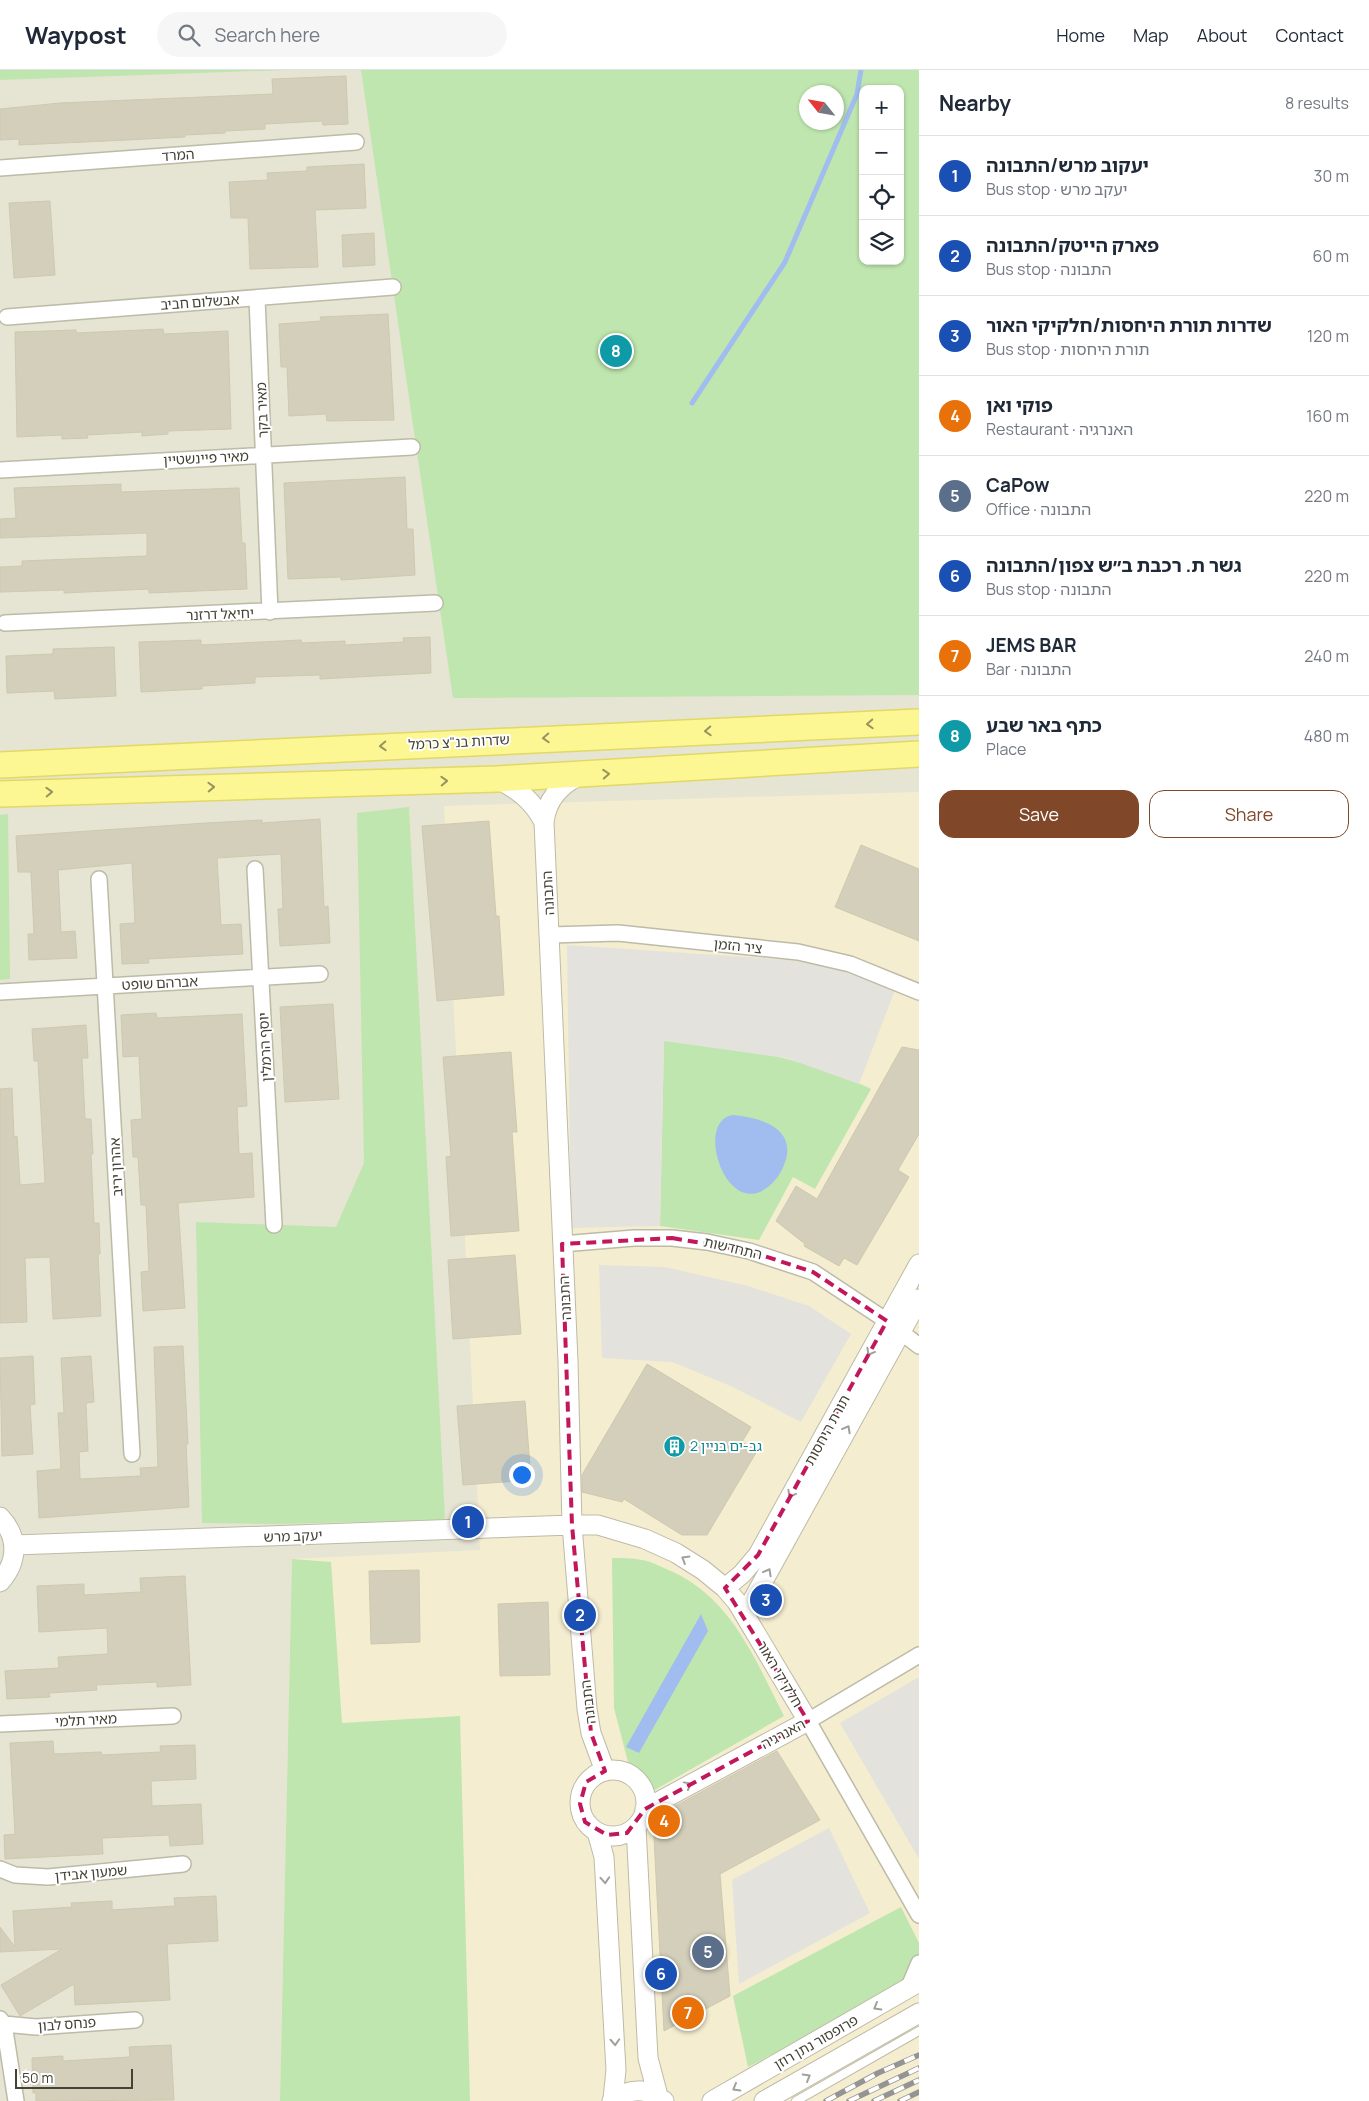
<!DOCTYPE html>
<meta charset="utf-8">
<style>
body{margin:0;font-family:Manrope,"Noto Sans Hebrew",sans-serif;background:#f6f6f7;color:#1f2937}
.controls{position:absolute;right:15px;top:15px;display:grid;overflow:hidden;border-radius:10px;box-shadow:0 1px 4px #0004}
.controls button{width:45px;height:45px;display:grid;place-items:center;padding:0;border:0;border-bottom:1px solid #e0e1e3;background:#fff;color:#1f2937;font:25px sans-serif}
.compass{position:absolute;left:799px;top:15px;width:45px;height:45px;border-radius:50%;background:#fff;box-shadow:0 1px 4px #0004;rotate:301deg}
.scale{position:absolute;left:15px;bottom:12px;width:118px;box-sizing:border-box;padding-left:5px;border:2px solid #444235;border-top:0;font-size:14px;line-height:18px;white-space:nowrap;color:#444235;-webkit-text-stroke:4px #fff;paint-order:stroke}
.you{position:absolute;left:521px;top:1404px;width:18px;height:18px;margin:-12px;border:4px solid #fff;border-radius:50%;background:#1a73e8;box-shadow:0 0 0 8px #1a73e833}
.badge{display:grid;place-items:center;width:32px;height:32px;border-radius:50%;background:#804829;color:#fff;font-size:16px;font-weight:700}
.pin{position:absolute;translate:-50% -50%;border:2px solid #fff;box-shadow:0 1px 5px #0006}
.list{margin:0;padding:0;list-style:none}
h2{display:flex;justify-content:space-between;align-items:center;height:65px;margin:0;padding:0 20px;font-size:21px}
h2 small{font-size:16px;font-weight:400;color:#747a83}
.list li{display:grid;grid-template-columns:32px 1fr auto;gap:15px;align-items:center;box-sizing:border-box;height:80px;padding:0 20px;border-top:1px solid #e0e1e3}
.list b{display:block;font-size:19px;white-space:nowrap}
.list p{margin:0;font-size:16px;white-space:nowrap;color:#747a83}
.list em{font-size:16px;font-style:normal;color:#747a83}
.actions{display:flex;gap:10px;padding:15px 20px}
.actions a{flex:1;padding:11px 0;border:1px solid #804829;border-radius:15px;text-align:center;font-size:18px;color:#804829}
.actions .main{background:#804829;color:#fff}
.icon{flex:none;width:28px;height:28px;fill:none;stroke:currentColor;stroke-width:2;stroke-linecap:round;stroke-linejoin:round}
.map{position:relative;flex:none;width:919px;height:2031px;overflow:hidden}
header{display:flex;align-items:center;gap:30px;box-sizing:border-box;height:70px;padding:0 25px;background:#fff;border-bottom:1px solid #e0e1e3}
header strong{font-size:24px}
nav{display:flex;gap:28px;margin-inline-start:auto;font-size:18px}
.search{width:350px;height:45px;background:#f6f6f7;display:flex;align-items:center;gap:12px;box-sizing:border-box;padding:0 18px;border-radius:28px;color:#747a83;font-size:19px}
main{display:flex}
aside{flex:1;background:#fff}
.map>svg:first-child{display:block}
.residential{fill:#e6e4d3}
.commercial{fill:#f4edd0}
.green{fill:#bfe6ae;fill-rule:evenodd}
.parking{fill:#e3e2dd}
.water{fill:#a1bdef}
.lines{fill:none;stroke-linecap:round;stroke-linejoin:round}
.stream{stroke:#a1bdef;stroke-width:5}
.building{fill:#d3cfba;stroke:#cec9ae}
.service-casing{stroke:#bdbba7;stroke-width:10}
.minor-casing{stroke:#bdbba7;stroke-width:18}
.tertiary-casing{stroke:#bdbba7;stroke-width:21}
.primary-casing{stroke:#e1d963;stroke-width:28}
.service{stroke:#fff;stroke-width:8}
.minor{stroke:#fff;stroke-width:15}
.tertiary{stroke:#fff;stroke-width:19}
.primary{stroke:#fdf793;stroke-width:25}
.rail-casing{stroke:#949494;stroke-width:5.5}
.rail{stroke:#fff;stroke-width:4;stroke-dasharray:11;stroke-linecap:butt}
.oneway{stroke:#97935f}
.oneway2{stroke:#a2a09a}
.marked{fill:none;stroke:#c2185b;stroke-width:4;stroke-dasharray:10 6;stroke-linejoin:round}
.labels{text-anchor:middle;stroke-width:4;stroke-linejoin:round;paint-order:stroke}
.street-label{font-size:14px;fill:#444235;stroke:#fff}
.culture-label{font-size:14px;fill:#0d838f;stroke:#fff;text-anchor:start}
</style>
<header>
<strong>Waypost</strong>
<div class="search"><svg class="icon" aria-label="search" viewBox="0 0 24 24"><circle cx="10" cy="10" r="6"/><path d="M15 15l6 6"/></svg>Search here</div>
<nav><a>Home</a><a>Map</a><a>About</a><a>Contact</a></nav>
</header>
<main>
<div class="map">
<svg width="919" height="2031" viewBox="0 0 919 2031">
<rect width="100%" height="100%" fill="#f2f1e5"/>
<path class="residential" d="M59,0H372L919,596V2031H0V3Z"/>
<path class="commercial" d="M919,722V2031H280L292,1489L480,1480L444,736Z"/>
<path class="green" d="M0,0H288L0,10Z
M361,0H919V625L453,628ZM863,19H900V191H863ZM806,22H836V52H806Z
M409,737L445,1450L278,1454L202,1453L196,1152L336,1157L364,1093L357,743Z
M8,744L10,909L0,910V745Z
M664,971C719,972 784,985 836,1004C848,1008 860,1014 871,1019L815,1119L793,1107L759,1170L660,1156Z
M612,1488C622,1488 632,1488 642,1490C650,1491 657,1495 664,1498C730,1524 754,1587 784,1646L653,1721L636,1698L628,1692L614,1638Z
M292,1489L331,1492L342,1653L460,1646L470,2031H280Z
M901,1837L919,1873V1909L748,1997L733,1926Z"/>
<path class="parking" d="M567,875L788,890L830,897L895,920L859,1014L786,988L664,971L660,1156L571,1158Z
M599,1195L665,1197L748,1216L809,1236L851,1264L801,1352L733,1317L672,1292L602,1288Z
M919,1607V1789L840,1653Z
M829,1758L870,1843L739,1914L732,1810Z"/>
<path class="water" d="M732,1045C761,1047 799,1059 784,1095C780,1105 774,1113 765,1119C725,1146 695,1052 732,1045Z
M701,1544L708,1561L639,1683L626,1677Z"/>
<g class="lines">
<path class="stream" d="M692,333L785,192L857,24L861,0"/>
</g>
<path class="building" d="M346,6L348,54L323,55L322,51L265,54V59L225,61V63L185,65V67L107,71L19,75V69L0,70V39L60,33L273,24L272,9Z
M364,94L366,138L315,140L318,197L250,199L248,148H231L229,112L268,110L267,103L307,101V97Z
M50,131L55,205L14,208L9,133Z
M374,163L375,195L343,197L342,165Z
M388,244L394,350L327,351L326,344L289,346L287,297H281L279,254L321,251L320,247Z
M163,259L164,264L228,261L231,359L168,361V364L142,366V362L87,365L88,368L62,369V365L17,367L15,262L76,260V263Z
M405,407L407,459H413L415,505L341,510V507L288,509L284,413Z
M121,414V422L239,418L242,473H245L247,519L149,523V519L64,523V520L0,522V497L22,496V491L147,486V463L0,468V449L16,448L14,418Z
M430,567L431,603L320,609V605L255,607V613L202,616V619L141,622L139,572L201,570V575L301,570L302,573L345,571V575L404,572L403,568Z
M114,577L116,626L55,629L54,621L7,623L6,586L53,584V579Z
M320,749L324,837L328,836L330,873L280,876L278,839H283L281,784L217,788L221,855L241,854L243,884L148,889L149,893L122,894L120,854L135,853L132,793L58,800L61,862L75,861L77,888L29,890L28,864H34L31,802H18L16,766L206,753L262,750V753Z
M489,751L496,846H499L504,925L437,931L422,756Z
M861,775L919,799V871L835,837Z
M333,934L339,1029L285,1032L280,937Z
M156,943L157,948L242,944L247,1036L237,1037L239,1084L252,1083L254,1127L178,1133L185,1238L143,1241L141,1202L149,1201L146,1135H141L138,1087H133L131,1050L142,1049L139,986L123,987L121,945Z
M86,955L88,988H82L85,1049H91L93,1084H91L94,1153H99L100,1184H98L101,1246L53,1249L50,1187L25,1188L27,1252L0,1253V1019L12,1018L14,1067L17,1066L20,1115L45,1113L38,991H34L32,959Z
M902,977L919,980V1064L898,1100L909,1107L857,1195L844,1188L839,1196L804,1176L805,1174L776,1151L796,1116L817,1129Z
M511,982L517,1062H512L519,1161L451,1166L446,1087L451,1086L443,987Z
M515,1185L521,1264L453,1269L448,1190Z
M183,1276L188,1374H186L189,1437L39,1448L37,1401L61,1399L58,1343H64L61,1288L91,1286L94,1332L86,1333L88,1381L79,1382L80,1409L141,1406L140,1398L158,1397L154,1277Z
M33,1286L35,1334L30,1335L33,1384L2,1386L0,1288Z
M647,1294L751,1357L742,1372L757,1381L707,1465H682L624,1429L622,1432L582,1422V1405Z
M525,1331L531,1410L463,1415L457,1336Z
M419,1500L420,1572L371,1574L369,1501Z
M185,1506L191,1615L157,1617V1612L96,1615L97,1620L49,1623L50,1627L7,1629L5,1601L59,1598L58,1587L108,1584L107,1558L39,1562L37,1516L84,1514V1525L141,1522L140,1508Z
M548,1532L550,1605L500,1606L498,1534Z
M53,1671L54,1684L101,1682L102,1685L161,1682L160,1676L195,1675L196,1709L151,1711L152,1736L201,1734L203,1774L170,1776L169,1765L102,1768L103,1784L5,1789L4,1765L15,1764L10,1673Z
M777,1681L820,1750L720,1804L730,1926L664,1961L653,1748Z
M216,1826L218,1871L167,1874L170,1930L75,1935L74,1914L20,1946L1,1915L62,1879L0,1882V1857L15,1877L13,1841L72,1837L71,1833L112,1831V1840L175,1836L174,1828Z
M171,1975L174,2030L36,2031V2023H33L32,1988L63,1986V1991L130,1987L129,1977Z"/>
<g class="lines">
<defs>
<path id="service" d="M796,2031L919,1961"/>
<path id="minor" d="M0,98L356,72
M257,228L270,542
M7,247L393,217
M0,400L412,377
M5,553L435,533
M255,799L274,1155
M99,809L132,1384
M550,865L618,863L798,882L850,894L919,922
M0,922L320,904
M562,1174L634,1168H672L707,1172L749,1181L813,1202L887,1251
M901,1262L919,1276
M919,1585L808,1651L919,1845
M0,1654L173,1646
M0,1799L15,1805L48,1807L183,1794
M908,1919L919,1893
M0,1949L4,1954L16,2031
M0,1956L4,1954L36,1957L135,1950"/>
<path id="tertiary" d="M580,705C560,715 547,729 544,752L568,1291L572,1455L587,1639L591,1663L605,1701
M497,709C518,719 533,731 544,752
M0,1447C19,1467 18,1492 0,1512
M15,1475L572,1455H598L645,1469L676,1483L703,1500L725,1518L737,1532L808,1651L645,1739
M725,1518L742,1504L758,1485L919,1194
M745,1544L919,1229
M580 1733a33 33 0 1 1 66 0a33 33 0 1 1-66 0Z
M636,1757L648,1988L658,2026
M597,1762L604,1787L616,2000L613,2029
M612,2031C628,2018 648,2017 664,2031
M712,2031L919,1912
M764,2031L919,1943"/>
<path id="primary" d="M0,695L919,652
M0,724L497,709L919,684"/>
</defs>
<use href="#service" class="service-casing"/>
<use href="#minor" class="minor-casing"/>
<use href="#tertiary" class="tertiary-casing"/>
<use href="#primary" class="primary-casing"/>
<use href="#service" class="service"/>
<use href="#minor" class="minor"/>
<use href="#tertiary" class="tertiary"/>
<use href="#primary" class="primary"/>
<defs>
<path id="rail" d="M826,2031L878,2003L919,1985
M849,2031L919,1998
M874,2031L919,2010
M900,2031L919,2022"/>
</defs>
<use href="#rail" class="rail-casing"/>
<use href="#rail" class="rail"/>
</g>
<defs><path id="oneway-chevron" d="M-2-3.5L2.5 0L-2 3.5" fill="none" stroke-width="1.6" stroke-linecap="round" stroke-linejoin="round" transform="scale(1.25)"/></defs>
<g class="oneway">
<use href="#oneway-chevron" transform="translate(870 654) rotate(177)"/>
<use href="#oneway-chevron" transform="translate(708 661) rotate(177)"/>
<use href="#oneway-chevron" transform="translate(546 668) rotate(177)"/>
<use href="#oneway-chevron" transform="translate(383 676) rotate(177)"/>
<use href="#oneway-chevron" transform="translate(606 704) rotate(-4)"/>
<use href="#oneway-chevron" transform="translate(444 711) rotate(-2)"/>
<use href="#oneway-chevron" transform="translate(211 717) rotate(-2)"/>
<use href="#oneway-chevron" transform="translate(49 722) rotate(-2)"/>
</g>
<g class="oneway2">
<use href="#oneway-chevron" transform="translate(870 1282) rotate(119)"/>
<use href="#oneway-chevron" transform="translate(847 1359) rotate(-61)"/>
<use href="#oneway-chevron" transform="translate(791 1424) rotate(119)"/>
<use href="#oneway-chevron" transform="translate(685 1489) rotate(-149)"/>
<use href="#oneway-chevron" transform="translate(768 1502) rotate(-61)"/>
<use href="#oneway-chevron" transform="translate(688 1715) rotate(-29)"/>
<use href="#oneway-chevron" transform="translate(605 1810) rotate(86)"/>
<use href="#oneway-chevron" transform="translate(877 1937) rotate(150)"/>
<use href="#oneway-chevron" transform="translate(615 1972) rotate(87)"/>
<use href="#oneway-chevron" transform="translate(807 2007) rotate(-30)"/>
<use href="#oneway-chevron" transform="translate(736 2018) rotate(150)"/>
</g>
<path class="marked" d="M672,1168L749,1181L813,1202L887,1251L758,1485L725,1518L808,1651L645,1739L627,1763L607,1765L585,1752L580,1734L586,1712L605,1701L591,1663L572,1455L562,1174Z"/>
<defs>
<symbol id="building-disc" viewBox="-11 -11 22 22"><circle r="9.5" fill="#0f9aa8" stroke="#fff"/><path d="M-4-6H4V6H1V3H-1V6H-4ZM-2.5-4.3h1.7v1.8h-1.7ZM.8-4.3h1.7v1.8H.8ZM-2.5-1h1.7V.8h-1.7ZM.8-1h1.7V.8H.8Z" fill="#fff"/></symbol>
</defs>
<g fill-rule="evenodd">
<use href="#building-disc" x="662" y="1364" width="25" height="25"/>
</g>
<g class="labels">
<g class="street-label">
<text transform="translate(178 85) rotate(-4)" y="5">המרד</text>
<text transform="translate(200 232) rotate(-4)" y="5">אבשלום חביב</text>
<text transform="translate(262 340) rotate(-92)" y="5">מאיר בקר</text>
<text transform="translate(206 388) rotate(-3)" y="5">מאיר פיינשטיין</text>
<text transform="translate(220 544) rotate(-2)" y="5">יחיאל דרזנר</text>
<text transform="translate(459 672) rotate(-3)" y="5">שדרות בנ"צ כרמל</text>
<text transform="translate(548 823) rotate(-93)" y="5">התבונה</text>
<text transform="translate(738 876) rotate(6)" y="5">ציר הזמן</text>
<text transform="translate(160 913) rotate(-3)" y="5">אברהם שופט</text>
<text transform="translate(265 977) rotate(-93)" y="5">יוסף הרמלין</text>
<text transform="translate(116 1097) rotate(-93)" y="5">אהרון יריב</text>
<text transform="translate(733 1178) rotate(13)" y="5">התחדשות</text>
<text transform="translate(565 1228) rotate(-93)" y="5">התבונה</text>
<text transform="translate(827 1360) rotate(-61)" y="5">תורת היחסות</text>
<text transform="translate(293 1466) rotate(-2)" y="5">יעקב מרש</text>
<text transform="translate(780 1604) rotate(59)" y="5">חלקיקי האור</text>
<text transform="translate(588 1632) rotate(-97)" y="5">התבונה</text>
<text transform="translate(86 1650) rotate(-3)" y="5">מאיר תלמי</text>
<text transform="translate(783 1664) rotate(-28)" y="5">האנרגיה</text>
<text transform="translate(91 1803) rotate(-5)" y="5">שמעון אבידן</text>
<text transform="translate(67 1954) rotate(-4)" y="5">פנחס לבון</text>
<text transform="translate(816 1972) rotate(-30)" y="5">פרופסור נתן רוזן</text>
</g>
<g class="culture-label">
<text x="690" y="1381">גב-ים בניין 2</text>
</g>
</g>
</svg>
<div class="controls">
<button>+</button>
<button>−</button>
<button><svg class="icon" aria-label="locate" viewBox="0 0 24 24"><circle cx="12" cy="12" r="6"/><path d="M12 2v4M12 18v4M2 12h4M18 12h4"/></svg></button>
<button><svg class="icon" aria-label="layers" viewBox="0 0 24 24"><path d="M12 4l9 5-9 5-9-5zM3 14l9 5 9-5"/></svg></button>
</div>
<svg class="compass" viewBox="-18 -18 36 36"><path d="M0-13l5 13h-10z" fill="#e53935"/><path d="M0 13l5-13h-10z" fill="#747a83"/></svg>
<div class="scale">50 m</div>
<div class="you"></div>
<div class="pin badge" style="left:468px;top:1452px;background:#1a4fb4">1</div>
<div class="pin badge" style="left:580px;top:1545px;background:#1a4fb4">2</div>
<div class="pin badge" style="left:766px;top:1530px;background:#1a4fb4">3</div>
<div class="pin badge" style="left:664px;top:1751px;background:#e8710a">4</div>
<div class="pin badge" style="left:708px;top:1882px;background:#5c6f8a">5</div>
<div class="pin badge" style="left:661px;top:1904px;background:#1a4fb4">6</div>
<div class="pin badge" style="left:688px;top:1943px;background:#e8710a">7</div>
<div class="pin badge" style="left:616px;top:281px;background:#0f9aa8">8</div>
</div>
<aside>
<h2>Nearby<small>8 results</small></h2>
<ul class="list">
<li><span class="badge" style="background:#1a4fb4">1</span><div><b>יעקוב מרש/התבונה</b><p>Bus stop · יעקב מרש</p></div><em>30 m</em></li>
<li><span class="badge" style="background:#1a4fb4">2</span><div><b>פארק הייטק/התבונה</b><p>Bus stop · התבונה</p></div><em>60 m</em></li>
<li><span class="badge" style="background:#1a4fb4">3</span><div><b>שדרות תורת היחסות/חלקיקי האור</b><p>Bus stop · תורת היחסות</p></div><em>120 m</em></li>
<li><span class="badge" style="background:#e8710a">4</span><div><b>פוקי ואן</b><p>Restaurant · האנרגיה</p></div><em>160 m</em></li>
<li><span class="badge" style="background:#5c6f8a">5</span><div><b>CaPow</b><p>Office · התבונה</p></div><em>220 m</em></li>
<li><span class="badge" style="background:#1a4fb4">6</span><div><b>גשר ת. רכבת ב״ש צפון/התבונה</b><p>Bus stop · התבונה</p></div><em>220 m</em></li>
<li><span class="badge" style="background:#e8710a">7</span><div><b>JEMS BAR</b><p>Bar · התבונה</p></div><em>240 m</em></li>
<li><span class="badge" style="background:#0f9aa8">8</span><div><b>כתף באר שבע</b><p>Place</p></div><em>480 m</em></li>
</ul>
<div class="actions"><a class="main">Save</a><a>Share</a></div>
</aside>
</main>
